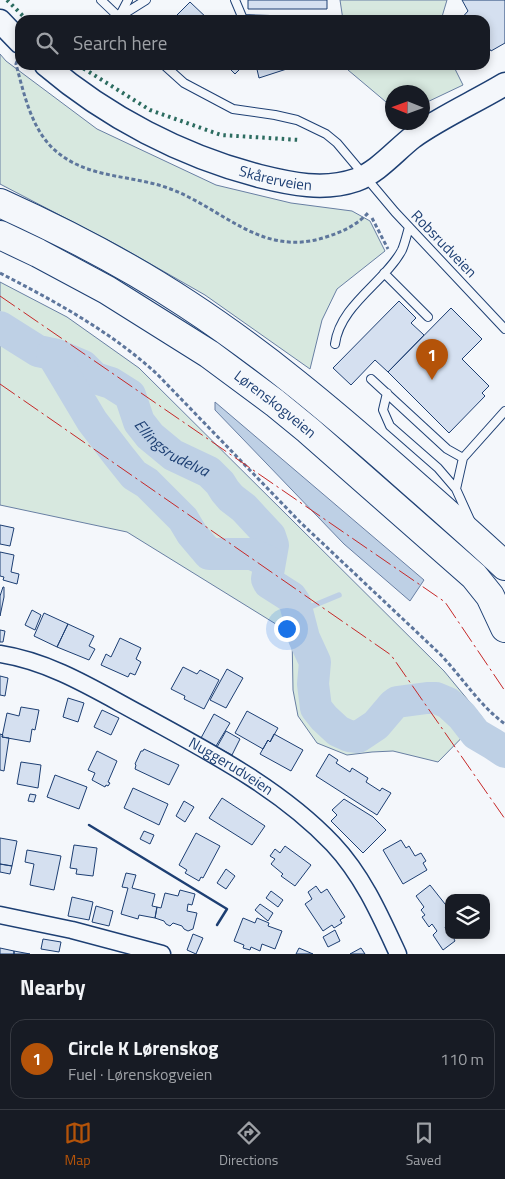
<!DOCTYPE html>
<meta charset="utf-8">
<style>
body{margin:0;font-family:"Titillium Web",sans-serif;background:#20242c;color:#f1f3f6}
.controls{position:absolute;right:15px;bottom:15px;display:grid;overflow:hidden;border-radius:10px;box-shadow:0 2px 8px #0003}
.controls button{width:45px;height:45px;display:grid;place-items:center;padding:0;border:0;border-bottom:1px solid #363941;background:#171b24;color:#f1f3f6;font:25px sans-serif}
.compass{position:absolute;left:385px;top:85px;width:45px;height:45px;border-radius:50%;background:#171b24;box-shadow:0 2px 8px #0003;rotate:271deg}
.you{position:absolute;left:286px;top:628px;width:18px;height:18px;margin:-12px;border:4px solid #fff;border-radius:50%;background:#1a73e8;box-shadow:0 0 0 8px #1a73e833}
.badge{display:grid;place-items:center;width:32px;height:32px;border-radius:50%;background:#b45309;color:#fff;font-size:16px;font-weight:700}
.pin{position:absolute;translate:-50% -41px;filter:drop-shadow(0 1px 2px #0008)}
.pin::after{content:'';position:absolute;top:26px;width:18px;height:15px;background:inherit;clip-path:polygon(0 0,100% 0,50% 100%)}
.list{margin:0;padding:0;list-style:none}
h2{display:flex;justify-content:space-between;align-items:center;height:65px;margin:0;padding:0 20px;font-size:21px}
h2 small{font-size:16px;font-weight:400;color:#9ea1a6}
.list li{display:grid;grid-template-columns:32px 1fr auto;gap:15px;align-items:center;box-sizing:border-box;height:80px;margin:0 10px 10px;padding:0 10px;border:1px solid #363941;border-radius:15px}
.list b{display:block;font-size:19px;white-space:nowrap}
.list p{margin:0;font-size:16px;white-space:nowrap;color:#9ea1a6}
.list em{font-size:16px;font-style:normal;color:#9ea1a6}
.icon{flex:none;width:28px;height:28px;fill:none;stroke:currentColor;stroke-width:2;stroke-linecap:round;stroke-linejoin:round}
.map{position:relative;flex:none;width:505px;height:954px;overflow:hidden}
.search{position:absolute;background:#171b24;box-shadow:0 2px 8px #0003;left:15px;right:15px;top:15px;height:55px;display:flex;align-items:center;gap:12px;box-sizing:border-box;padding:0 18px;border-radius:15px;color:#9ea1a6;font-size:19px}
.sheet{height:155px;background:#171b24}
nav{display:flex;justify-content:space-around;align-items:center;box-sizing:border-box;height:70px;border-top:1px solid #363941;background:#171b24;font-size:14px;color:#9ea1a6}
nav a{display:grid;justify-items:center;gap:2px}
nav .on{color:#b45309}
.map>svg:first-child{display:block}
.green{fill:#d7e8df;stroke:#687fa3}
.water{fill:#bed0e5;stroke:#687fa3}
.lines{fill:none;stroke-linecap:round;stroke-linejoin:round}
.stream{stroke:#bed0e5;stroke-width:5.5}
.river{stroke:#bed0e5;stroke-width:32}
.building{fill:#d5e0f0;stroke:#1d3f73}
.lane-casing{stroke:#1d3f73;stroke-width:10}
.street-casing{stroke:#1d3f73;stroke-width:19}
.secondary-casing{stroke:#1d3f73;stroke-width:25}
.highway-casing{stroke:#1d3f73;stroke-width:30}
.path{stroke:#5e769c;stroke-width:3;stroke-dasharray:4 2.5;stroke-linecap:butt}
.lane{stroke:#f4f7fb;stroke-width:8}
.street{stroke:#f4f7fb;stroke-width:16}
.secondary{stroke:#f4f7fb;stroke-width:22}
.highway{stroke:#f4f7fb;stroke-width:28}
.hedge{stroke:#2c6c60;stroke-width:4;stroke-dasharray:2.5 4;stroke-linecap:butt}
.wall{stroke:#1d3f73;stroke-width:2.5}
.power{stroke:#c62828;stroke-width:1;stroke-dasharray:18 4 2.5 4;stroke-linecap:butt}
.labels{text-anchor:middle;stroke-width:4;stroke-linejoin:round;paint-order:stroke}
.street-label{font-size:15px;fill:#1d3f73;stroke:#f4f7fb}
.water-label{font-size:16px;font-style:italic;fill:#1d3f73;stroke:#f4f7fb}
</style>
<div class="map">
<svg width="505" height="954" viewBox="0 0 505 954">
<rect width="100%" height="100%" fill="#f4f7fb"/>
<path class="green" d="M340,0H447L441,20H343Z
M0,54L6,61L97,129L216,185L291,203L352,211L370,221L385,251L337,289L322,320L310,369L205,295L121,247L0,184Z
M348,65H453L463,85L423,104L422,92H392V107L348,70Z
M0,282L67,317L139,368L444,671L482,717L438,762L393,751L372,752L347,755L317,743L298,716L293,690L292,634L127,532L0,505Z"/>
<path class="water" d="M215,402L424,580L410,601L344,544L215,410Z"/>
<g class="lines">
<path class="stream" d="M298,612L339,595"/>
<g class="river">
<path id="s1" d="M0,327L38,351L57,355L83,366L95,378L111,383L130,395L139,422L150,436L173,455L209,472L220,483L225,491L231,498L244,508L270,536L273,545L267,579L269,583L291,597L295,603L304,638L315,662L313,684L316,708L324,718L338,731L349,736L358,737L376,725L393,705L397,702L427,698H436L448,703L462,716L476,734L493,744L505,752"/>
<path d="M52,354L92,421L118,455L134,475L147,483L183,519L192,534L209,554H252L269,562"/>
</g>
</g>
<path class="building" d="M248,0H327V9H248Z
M462,0H505V43L491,51L489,48L485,50V20H460L468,11Z
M190,2L209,20H178L175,17Z
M226,65H244L235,74Z
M256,65H299L259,78Z
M399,301L416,318L411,323L424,335L388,372L375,360L351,385L333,368Z
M451,308L482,339L462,359L489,386L482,393L485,396L449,433L388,372Z
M0,525L14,528L10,546L0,544Z
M0,552L14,555L11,572L19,574L17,584L3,580L4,577L0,576Z
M3,587H4V597L0,616V596Z
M32,610L41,615L35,630L25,625Z
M44,613L68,624L57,647L34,636Z
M68,624L94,636L89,646L95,649L89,660L57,647Z
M0,630L5,631L3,642H0Z
M120,638L141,648L136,659L141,662L135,675L130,673L128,677L101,665L106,654L111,657Z
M183,667L197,674L200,670L219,680L204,709L184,699L185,696L171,689Z
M227,669L243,678L226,708L210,700Z
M0,676L8,678L5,696L0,695Z
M68,698L84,703L78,722L63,717Z
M21,707L39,710L35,730L32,729L30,742L2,737L7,713L19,716Z
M102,710L119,718L111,735L94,727Z
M247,711L278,728L270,742L268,740L263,749L235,733Z
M214,714L230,723L216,746L201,738Z
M226,731L240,739L232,755L217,747Z
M0,734L3,735L2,737L9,738L4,771L0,770Z
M274,734L303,750L291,771L260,754L268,740L270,742Z
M144,749L179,765L169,785L135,769L136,765L135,764L141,751H143Z
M97,751L117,761L108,782L110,783L108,786L106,785L105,787L92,780L95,773L88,770Z
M329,754L338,760L336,763L350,772L352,768L368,778L366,782L380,791L382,788L391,793L377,815L316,776Z
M21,762L41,765L38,788L17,784Z
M55,775L87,787L79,809L47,797Z
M133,788L168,804L159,825L124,808Z
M30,794L36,795L34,802L28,801Z
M222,798L265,826L252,845L209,818Z
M344,799L373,817L386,830L363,853L331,821L337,815L332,810Z
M184,801L194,807L185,822L176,816Z
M144,831L154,835L150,844L140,839Z
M196,833L220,846L203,878L201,877L199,881L185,873L187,870L179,865Z
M0,838L17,841L12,866L0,864Z
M401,840L406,848L409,846L415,856L421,853L426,861L423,863L427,870L403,884L383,850Z
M74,845L97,848L93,876L76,874L77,869L70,868Z
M285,846L311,865L295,886L281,876L283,874L271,864L275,859L270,856L275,849L280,853Z
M27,850L61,856L54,890L30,885L34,864L25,862Z
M0,864L12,866L10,874L0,872Z
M226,869L235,876L226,889L217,883Z
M126,873L136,875L132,888L155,894L152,906L157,907L155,918L139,915L138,919L121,914L128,888L122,887Z
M430,885L449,909V924L445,927L446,929L449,927V935H459L454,939L455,941L443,950L433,935L437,931L432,924L429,927L422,917L425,915L421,910L424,907L416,896Z
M316,886L321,893L327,889L345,917L340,920L342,923L334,928L332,925L323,931L305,904L312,899L308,892Z
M180,890L195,894L192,905L188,904L187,911L197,913L193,929L188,931L184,929L182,926L173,923L170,926L166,924L164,921L155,918L157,907L161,908L165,893L178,896Z
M271,891L283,900L278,907L266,898Z
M72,897L93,902L89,920L68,916Z
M260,904L273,913L268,921L255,910Z
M96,906L113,911L109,926L92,922Z
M243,918L255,923L257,918L269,923L268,926L282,931L275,949L262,944L260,951L251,947L250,950L243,948L244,945L234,941Z
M335,930L340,941L328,947L323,937Z
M193,934L203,938L196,954L187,950Z
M43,939L61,942L59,952L41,949Z
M0,948L14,951V954H0Z
M299,948L313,954H296Z
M361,948L365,954H350Z
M14,951L30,954H14Z"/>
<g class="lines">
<defs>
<path id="lane" d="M101,0L121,19
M128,0L119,17L146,0
M235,0L243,19L270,20
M164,65L184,83L233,109L275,115L297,120L326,134L337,143L395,212L505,329
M384,273L428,317
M335,344C340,305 385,282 402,250C405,243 407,234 409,227
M371,379L447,449L463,458
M387,393L383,410L390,426L438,468L456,489
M470,520L456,489L463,458L505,411"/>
<g id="street">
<path id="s2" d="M0,654C52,662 97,691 142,715C209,752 280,788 333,844C363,876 380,915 398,954"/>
<path d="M0,915L72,930L162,954"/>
</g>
<g id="secondary">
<path d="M0,21L20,42"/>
<path id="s3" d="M46,65C107,117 182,156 259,176C291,184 324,191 356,180C378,172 395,151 413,137C441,117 475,102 505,84"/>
</g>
<g id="highway">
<path d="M0,203C64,232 128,265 187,304C262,353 330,410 398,470C434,502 470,533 505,566"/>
<path id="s4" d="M0,235L38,253L107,290L209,354L275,403L308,430L474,576L490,596L505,628"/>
</g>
</defs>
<use href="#lane" class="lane-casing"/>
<use href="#street" class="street-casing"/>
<use href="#secondary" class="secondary-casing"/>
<use href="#highway" class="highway-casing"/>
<path class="path" d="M17,61L16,64C24,94 32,132 57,152C88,178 129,175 165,187C222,206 260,259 326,237C342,232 357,225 368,213
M372,218L388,249
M0,273C56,302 110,331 157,374L300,522L440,654C462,677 479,705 505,724"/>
<use href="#lane" class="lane"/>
<use href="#street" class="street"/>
<use href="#secondary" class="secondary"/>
<use href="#highway" class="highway"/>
<path class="hedge" d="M7,0L27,20
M78,65L150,110L221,135L300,140"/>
<path class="wall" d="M89,825L227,909L217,925"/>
<path class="power" d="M0,296L445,602L505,691
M0,384L391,655L505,819"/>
</g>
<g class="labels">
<g class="street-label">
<text dy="5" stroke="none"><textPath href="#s3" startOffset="259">Skårerveien</textPath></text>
<text transform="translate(444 244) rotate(46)" y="5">Robsrudveien</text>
<text dy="5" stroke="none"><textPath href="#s4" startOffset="324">Lørenskogveien</textPath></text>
<text dy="5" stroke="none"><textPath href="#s2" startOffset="258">Nuggerudveien</textPath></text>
</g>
<g class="water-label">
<text dy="6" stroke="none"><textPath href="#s1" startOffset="220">Ellingsrudelva</textPath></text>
</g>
</g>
</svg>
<div class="controls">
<button><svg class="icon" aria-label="layers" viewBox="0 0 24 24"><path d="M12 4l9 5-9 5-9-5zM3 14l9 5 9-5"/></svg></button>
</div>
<svg class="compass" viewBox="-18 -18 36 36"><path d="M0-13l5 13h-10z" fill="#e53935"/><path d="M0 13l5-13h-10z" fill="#9ea1a6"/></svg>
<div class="you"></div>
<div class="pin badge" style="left:432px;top:380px">1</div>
<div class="search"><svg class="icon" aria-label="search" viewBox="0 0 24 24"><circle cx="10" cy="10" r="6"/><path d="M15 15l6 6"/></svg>Search here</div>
</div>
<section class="sheet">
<h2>Nearby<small></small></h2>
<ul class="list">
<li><span class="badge">1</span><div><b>Circle K Lørenskog</b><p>Fuel · Lørenskogveien</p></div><em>110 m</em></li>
</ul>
</section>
<nav>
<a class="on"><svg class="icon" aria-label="map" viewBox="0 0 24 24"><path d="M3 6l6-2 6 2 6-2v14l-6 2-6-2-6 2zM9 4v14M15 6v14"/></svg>Map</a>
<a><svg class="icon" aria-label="directions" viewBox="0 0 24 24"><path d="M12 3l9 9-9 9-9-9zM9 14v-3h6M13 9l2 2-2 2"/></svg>Directions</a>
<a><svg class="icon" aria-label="saved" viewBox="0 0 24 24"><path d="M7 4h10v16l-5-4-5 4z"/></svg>Saved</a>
</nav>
